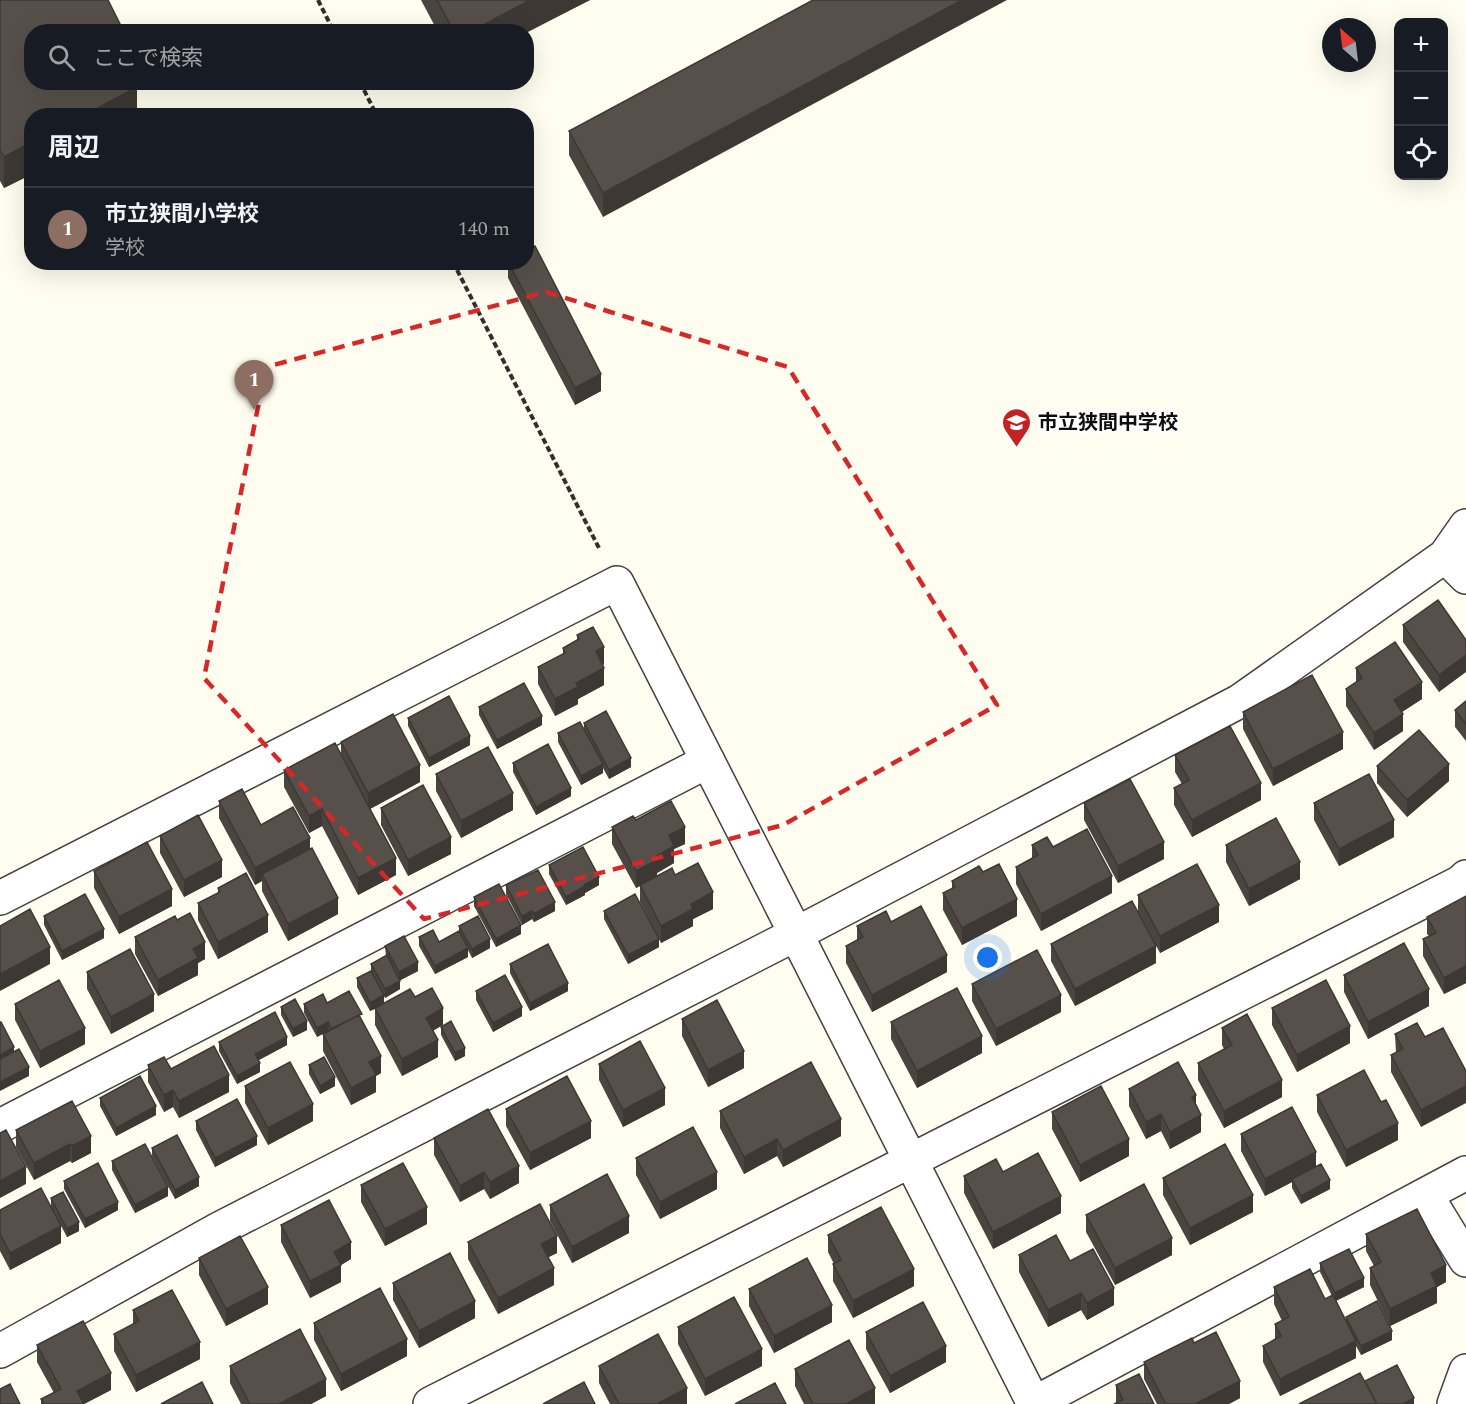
<!DOCTYPE html>
<html lang="ja">
<meta charset="utf-8">
<style>
body{margin:0;font-family:Spectral,"Noto Sans JP",serif;background:#20242c;color:#f1f3f6}
.controls{position:absolute;right:18px;top:18px;display:grid;overflow:hidden;border-radius:12px;box-shadow:0 6px 24px #0002}
.controls button{width:54px;height:54px;display:grid;place-items:center;padding:0;border:0;border-bottom:2px solid #363941;background:#171b24;color:#f1f3f6;font:30px sans-serif}
.compass{position:absolute;left:1322px;top:18px;width:54px;height:54px;border-radius:50%;background:#171b24;box-shadow:0 6px 24px #0002;rotate:332deg}
.you{position:absolute;left:988px;top:958px;width:21px;height:21px;margin:-15px;border:4px solid #fff;border-radius:50%;background:#1a73e8;box-shadow:0 0 0 9px #1a73e833}
.badge{display:grid;place-items:center;width:39px;height:39px;border-radius:50%;background:#7c3aed;color:#fff;font-size:20px;font-weight:700}
.pin{position:absolute;translate:-50% -50px;filter:drop-shadow(0 2px 3px #0008)}
.pin::after{content:'';position:absolute;top:32px;width:21px;height:18px;background:inherit;clip-path:polygon(0 0,100% 0,50% 100%)}
.list{margin:0;padding:0;list-style:none}
h2{display:flex;justify-content:space-between;align-items:center;height:78px;margin:0;padding:0 24px;font-size:26px}
h2 small{font-size:20px;font-weight:400;color:#9ea1a6}
.list li{display:grid;grid-template-columns:39px 1fr auto;gap:18px;align-items:center;box-sizing:border-box;height:84px;padding:0 24px;border-top:2px solid #363941}
.list b{display:block;font-size:22px;white-space:nowrap}
.list p{margin:0;font-size:20px;white-space:nowrap;color:#9ea1a6}
.list em{font-size:20px;font-style:normal;color:#9ea1a6}
.icon{flex:none;width:33px;height:33px;fill:none;stroke:currentColor;stroke-width:2;stroke-linecap:round;stroke-linejoin:round}
.map{position:relative;flex:none;width:1466px;height:1404px;overflow:hidden}
.search{position:absolute;background:#171b24;box-shadow:0 6px 24px #0002;left:24px;top:24px;width:510px;height:66px;display:flex;align-items:center;gap:15px;box-sizing:border-box;padding:0 21px;border-radius:24px;color:#9ea1a6;font-size:22px}
.panel{position:absolute;background:#171b24;box-shadow:0 6px 24px #0002;left:24px;top:108px;width:510px;height:162px;border-radius:24px}
.map>svg:first-child{display:block}
.lines{fill:none;stroke-linecap:round;stroke-linejoin:round}
.minor-casing{stroke:#414141;stroke-width:36}
.path{stroke:#303030;stroke-width:4;stroke-dasharray:6 3;stroke-linecap:butt}
.minor{stroke:#fff;stroke-width:33}
.wall{fill:#4b4540}
.shaded-wall{fill:#3d3834}
.building{fill:#57504a;stroke:#3d3834;stroke-width:1.5}
.marked{fill:none;stroke:#d62828;stroke-width:4.5;stroke-dasharray:12 8;stroke-linejoin:round}
.labels{text-anchor:middle;stroke-width:6;stroke-linejoin:round;paint-order:stroke}
.poi-label{font-size:20px;font-weight:bold;fill:#0e0e0e;stroke:#fff;text-anchor:start}
</style>
<div class="map">
<svg width="1466" height="1404" viewBox="0 0 1466 1404">
<rect width="100%" height="100%" fill="#fffdef"/>
<g class="lines">
<defs>
<path id="minor" d="M1445,556L1466,577
M0,898L617,583L796,934L1034,1404
M0,1126L708,761
M1426,1195L1466,1260
M0,1351L219,1229L796,934L1240,701L1445,556L1466,526
M430,1404L1461,882L1466,877
M1033,1404L1466,1173
M1454,1404L1466,1371"/>
</defs>
<use href="#minor" class="minor-casing"/>
<path class="path" d="M318,0L334,32
M360,82L377,116
M453,262L599,548"/>
<use href="#minor" class="minor"/>
</g>
<path class="wall" d="M0,0L137,116H32V174L4,188L0,181Z
M421,0H590L526,32H438Z
M813,0L603,217L569,155V131Z
M508,262H526L601,391L575,405L508,278Z
M1403,625L1466,640L1439,692L1403,642Z
M577,635L604,664L603,665L604,685L578,699V704L555,716L538,684V667L563,654V648L577,640Z
M1356,668L1422,699L1402,712L1403,731L1374,750L1346,706V689L1356,682Z
M1466,701V741L1455,727V710Z
M479,707L542,725L497,749L479,715Z
M1243,712L1343,749L1273,786L1243,729Z
M408,718L470,745L429,767L408,726Z
M584,723L631,767L609,779L603,768V773L581,785L558,742V733L584,728Z
M341,742L420,782L370,809L396,875L358,895L322,826L309,833L284,787V770L341,754Z
M1175,755L1261,800L1192,837L1174,805V788L1182,784L1175,772Z
M513,763L571,796L536,815L513,772Z
M1377,766L1449,781L1407,817L1377,783Z
M436,774L513,810L461,838L436,791Z
M219,801L261,825L310,849L338,914L288,941L262,891V881L255,885L219,818Z
M1084,803L1164,859L1118,883L1084,820Z
M1314,803L1394,837L1339,866L1314,820Z
M381,808L451,854L408,876L381,825Z
M636,820L685,844L674,849V863L657,873V876L675,875L713,909L693,919V926L661,943L640,902V886L636,888L612,844V827Z
M160,836L222,877L184,897L160,853Z
M1032,845L1053,847L1112,893L1041,931L1016,884V867L1032,858Z
M1226,845L1300,879L1249,906L1226,862Z
M549,865L599,885L585,893V895L566,905L549,874Z
M94,871L172,906L119,934L94,888Z
M983,872L1017,916L962,945L943,910V893L952,889V881Z
M506,885L555,911L534,922L532,919L522,925L506,894Z
M218,888L268,932L218,959L198,920V903L218,893Z
M1138,895L1219,922L1160,953L1138,912Z
M1466,896V983L1444,994L1423,956V939L1429,936L1427,934V917Z
M474,897L521,934L496,947L474,906Z
M604,911L659,947L628,964L604,919Z
M44,916L104,938L62,960L44,925Z
M177,920L205,959L198,963V975L158,996L135,954V937Z
M891,922L947,972L872,1012L846,963V946L857,940V926Z
M459,926L490,948L472,958L468,950V957L435,974L419,946V937L439,942L459,933Z
M1051,944L1156,963L1075,1006L1051,961Z
M385,946L418,971L400,980V989L385,998L384,996V1003L433,1031L438,1057L402,1076L375,1025V1009L370,1011L357,987V978L371,971V964L386,956Z
M510,964L568,991L530,1011L510,973Z
M87,972L154,1011L111,1034L87,989Z
M1344,975L1429,1006L1368,1039L1344,992Z
M972,984L1061,1012L996,1046L972,1001Z
M476,991L522,1016L493,1032L476,1000Z
M327,1003L362,1020L381,1073L376,1076V1092L351,1105L323,1051V1034L328,1031L317,1037L304,1013V1004Z
M15,1004L85,1044L40,1068L15,1020Z
M281,1007L307,1030L293,1037L281,1015Z
M1272,1008L1350,1043L1297,1072L1272,1025Z
M682,1019L744,1068L708,1087L682,1036Z
M891,1022L982,1053L917,1088L891,1039Z
M441,1027L465,1056L455,1061L441,1035Z
M1222,1028L1282,1097L1224,1128L1198,1080V1063L1224,1049L1222,1045Z
M1395,1034L1425,1037L1421,1127L1391,1072V1055L1396,1053Z
M219,1042L287,1045L259,1060L260,1072L237,1084L219,1051Z
M599,1064L665,1105L623,1127L599,1080Z
M148,1065L171,1069L229,1092L179,1118L173,1107L164,1112L148,1082Z
M309,1065L335,1086L320,1094L309,1074Z
M245,1086L313,1121L268,1145L245,1103Z
M1129,1089L1196,1104L1201,1132L1170,1149L1161,1131L1146,1139L1129,1106Z
M1317,1095L1381,1102L1398,1140L1346,1167L1317,1112Z
M100,1098L156,1115L116,1136L100,1106Z
M72,1101L91,1153L72,1163L70,1161L34,1180L16,1147V1130Z
M506,1109L591,1138L530,1170L506,1126Z
M720,1111L841,1136L783,1167L777,1156L744,1174L720,1128Z
M1052,1112L1129,1156L1080,1182L1052,1129Z
M196,1121L257,1145L215,1167L196,1130Z
M1241,1134L1316,1166L1330,1189L1301,1204L1292,1188V1182L1265,1196L1241,1151Z
M434,1138L519,1183L490,1199L484,1189L460,1202L434,1155Z
M152,1148L199,1186L175,1199L152,1156Z
M636,1158L717,1189L660,1219L636,1175Z
M112,1161L168,1196L135,1213L112,1170Z
M1003,1172L1061,1213L993,1249L964,1193V1176Z
M1163,1178L1253,1212L1190,1245L1163,1195Z
M64,1181L118,1210L85,1228L64,1189Z
M361,1185L427,1224L385,1246L361,1202Z
M51,1198L79,1231L67,1237L51,1207Z
M550,1205L629,1233L572,1263L550,1221Z
M0,1210L61,1243L10,1270L0,1251Z
M1086,1215L1172,1255L1115,1285L1086,1232Z
M281,1225L351,1259L341,1265V1282L310,1298L281,1242Z
M1366,1234L1446,1282L1437,1287V1303L1390,1326L1370,1285V1268L1374,1266L1366,1251Z
M828,1235L914,1286L853,1318L833,1281V1264H834L828,1252Z
M468,1242L557,1253L548,1257L554,1285L498,1314L468,1259Z
M1019,1255L1070,1261L1114,1305L1087,1320L1081,1310L1048,1327L1019,1272Z
M199,1258L268,1304L226,1326L199,1275Z
M1320,1263L1364,1287L1336,1301L1346,1320V1317L1392,1340L1361,1355L1356,1346V1358L1280,1396L1263,1362V1346L1275,1340V1324L1282,1321L1274,1304V1287L1325,1299L1332,1296L1320,1272Z
M393,1283L475,1318L419,1348L393,1300Z
M749,1289L832,1322L774,1353L749,1306Z
M133,1310L200,1359L136,1392L114,1351V1334L133,1324Z
M314,1323L407,1356L341,1391L314,1340Z
M678,1327L762,1366L705,1396L678,1344Z
M866,1332L946,1362L890,1393L866,1349Z
M1194,1343L1240,1398L1229,1404H1157L1144,1379V1362Z
M37,1345L111,1390L84,1404H41V1399L54,1393L37,1362Z
M230,1366L326,1396L311,1404H241L230,1383Z
M599,1366L687,1404H610L599,1383Z
M795,1369L875,1404H804L795,1386Z
M1116,1385L1154,1404L1116,1403Z"/>
<path class="shaded-wall" d="M530,0H590L526,33V32H470Z
M962,0H1007L603,217V193Z
M137,87V116H83Z
M32,142V174L4,188V157Z
M601,374V391L575,405V388Z
M604,647V664L596,668V651Z
M1466,655V672L1439,692V675Z
M604,668V685L578,699V704L555,716V699L576,683Z
M1422,682V699L1394,717V700Z
M1403,714V731L1374,750V733Z
M542,716V725L497,749V740Z
M1343,732V749L1273,786V769Z
M470,736V745L429,767V758Z
M631,758V767L609,779V770Z
M603,764V773L581,785V776Z
M1449,764V781L1407,817V800Z
M420,765V782L368,810V793Z
M1261,783V800L1192,837V820Z
M571,788V796L536,815V807Z
M513,793V810L461,838V821Z
M322,809V826L309,833V816Z
M1394,820V837L1339,866V849Z
M685,827V844L674,849V863L657,873V877L636,888V871L655,857L669,835Z
M451,837V854L408,876V860Z
M310,838V855L262,874V881L255,885V868Z
M1164,842V859L1118,883V866Z
M396,858V875L358,895V878Z
M222,860V877L184,897V880Z
M1300,862V879L1249,906V889Z
M1112,876V893L1041,931V914Z
M599,877V885L585,893V895L566,905V897L584,885Z
M172,889V906L119,934V917Z
M713,892V909L693,919V926L661,943V926L691,904Z
M338,898V914L288,941V924Z
M1017,899V916L962,945V928Z
M555,902V911L534,922V914Z
M1219,905V922L1160,953V936Z
M532,911V919L522,925V916Z
M268,915V932L218,959V942Z
M521,925V934L496,947V939Z
M104,929V938L62,960V951Z
M490,939V948L472,958V949Z
M659,939V947L628,964V955Z
M205,942V959L198,963V975L158,996V980L193,949Z
M1156,946V963L1075,1006V989Z
M50,947V964L0,991V974Z
M468,948V957L435,974V966Z
M947,955V972L872,1012V995Z
M418,962V971L399,981V972Z
M1466,966V983L1444,994V978Z
M400,981V989L385,998V989Z
M568,983V991L530,1011V1003Z
M1429,989V1006L1368,1039V1022Z
M154,994V1011L111,1034V1017Z
M384,995V1004L370,1011V1003Z
M1061,995V1012L996,1046V1029Z
M522,1007V1016L493,1032V1023Z
M443,1008V1025L426,1035V1018Z
M307,1021V1030L293,1037V1029Z
M328,1022V1031L317,1037V1028Z
M1350,1026V1043L1297,1072V1055Z
M85,1028V1044L40,1068V1051Z
M982,1036V1053L917,1088V1071Z
M287,1037V1045L255,1062V1054Z
M438,1040V1057L402,1076V1059Z
M14,1047V1056L0,1063V1055Z
M465,1048V1056L455,1061V1053Z
M744,1051V1068L708,1087V1070Z
M381,1056V1073L376,1076V1092L351,1105V1088L369,1062Z
M260,1063V1072L237,1084V1076Z
M29,1067V1076L0,1091V1082Z
M229,1075V1092L179,1118V1101Z
M335,1077V1086L320,1094V1086Z
M1282,1080V1097L1224,1128V1111Z
M1466,1086V1103L1421,1127V1110Z
M665,1088V1105L623,1127V1110Z
M173,1090V1107L164,1112V1095Z
M1196,1095V1112L1192,1097Z
M313,1104V1121L268,1145V1128Z
M156,1106V1115L116,1136V1128Z
M1161,1114V1131L1146,1139V1122Z
M1201,1115V1132L1170,1149V1132Z
M841,1119V1136L783,1167V1150Z
M591,1121V1138L530,1170V1153Z
M1398,1123V1140L1346,1167V1150Z
M91,1136V1153L72,1163V1146Z
M257,1136V1145L215,1167V1158Z
M777,1139V1156L744,1174V1157Z
M1129,1139V1156L1080,1182V1165Z
M70,1144V1161L34,1180V1163Z
M1316,1152V1169L1292,1179V1182L1265,1196V1179Z
M519,1166V1183L490,1199V1182Z
M26,1167V1184L0,1198V1181Z
M484,1172V1189L460,1202V1186Z
M717,1172V1189L660,1219V1202Z
M199,1177V1186L175,1199V1190Z
M1330,1180V1189L1301,1204V1196Z
M168,1187V1196L135,1213V1205Z
M1253,1195V1212L1190,1245V1228Z
M1061,1196V1213L993,1249V1232Z
M118,1202V1210L85,1228V1219Z
M427,1207V1224L385,1246V1229Z
M629,1216V1233L572,1263V1247Z
M79,1222V1231L67,1237V1229Z
M61,1226V1243L10,1270V1253Z
M557,1236V1253L541,1261V1244Z
M1172,1238V1255L1115,1285V1268Z
M351,1242V1259L334,1269V1252Z
M341,1265V1282L310,1298V1281Z
M1446,1265V1282L1437,1287V1303L1390,1326V1309L1431,1273Z
M554,1268V1285L498,1314V1298Z
M914,1269V1286L853,1318V1301Z
M1364,1278V1287L1335,1301V1293Z
M268,1287V1304L226,1326V1309Z
M1114,1288V1305L1087,1320V1303Z
M1081,1293V1310L1048,1327V1310Z
M475,1301V1318L419,1348V1331Z
M832,1305V1322L774,1353V1336Z
M1392,1331V1340L1361,1355V1346Z
M407,1339V1356L341,1391V1374Z
M1356,1341V1358L1280,1396V1379Z
M200,1342V1359L136,1392V1375Z
M946,1346V1362L890,1393V1376Z
M762,1349V1366L705,1396V1379Z
M111,1373V1390L84,1404L77,1391Z
M326,1379V1396L311,1404H279Z
M1240,1381V1398L1229,1404H1195Z
M687,1388V1404H657Z
M875,1388V1404H846Z
M1414,1398V1404H1403Z"/>
<path class="building" d="M0,0H108L124,32H32V82H135L137,87L83,116H32V142L4,157L0,150Z
M437,0H530L470,32H454Z
M813,0H962L603,193L569,131Z
M535,246L601,374L575,388L508,262H526V251Z
M1438,600L1466,640V655L1439,675L1403,625Z
M593,627L604,647L596,651L604,668L576,683L578,687L555,699L538,667L565,653L563,648L579,639L577,635Z
M1395,642L1422,682L1394,700L1403,714L1374,733L1346,689L1362,678L1356,668Z
M1312,675L1343,732L1273,769L1243,712Z
M524,683L542,716L497,740L479,707Z
M449,696L470,736L429,758L408,718Z
M1466,701V724L1455,710Z
M606,711L631,758L609,770L584,723Z
M393,714L420,765L368,793L341,742Z
M580,722L603,764L581,776L558,733Z
M1230,726L1261,783L1192,820L1174,788L1189,780L1175,755Z
M1419,730L1449,764L1407,800L1377,766Z
M335,743L396,858L358,878L322,809L309,816L284,770Z
M548,744L571,788L536,807L513,763Z
M488,747L513,793L461,821L436,774Z
M1369,774L1394,820L1339,849L1314,803Z
M1130,779L1164,842L1118,866L1084,803Z
M423,785L451,837L408,860L381,808Z
M242,789L261,825L293,807L310,838L255,868L219,801Z
M671,801L685,827L669,835L674,846L655,857L657,860L636,871L612,827L633,816L636,820Z
M198,815L222,860L184,880L160,836Z
M1276,818L1300,862L1249,889L1226,845Z
M1087,829L1112,876L1041,914L1016,867L1038,855L1032,845L1047,837L1053,847Z
M147,842L172,889L119,917L94,871Z
M583,847L599,877L584,885L585,886L566,897L549,865Z
M312,848L338,898L288,924L262,874Z
M698,863L713,892L691,904L693,909L661,926L640,885L672,868L675,875Z
M999,864L1017,899L962,928L943,893L955,887L952,881L979,866L983,872Z
M1197,864L1219,905L1160,936L1138,895Z
M538,870L555,902L534,914L532,911L522,916L506,885Z
M246,873L268,915L218,942L198,903L220,892L218,888Z
M499,884L521,925L496,939L474,897Z
M85,894L104,929L62,951L44,916Z
M635,894L659,939L628,955L604,911Z
M1466,896V966L1444,978L1423,939L1436,933L1427,917Z
M1132,901L1156,946L1075,989L1051,944Z
M921,906L947,955L872,995L846,946L863,937L857,926L886,911L891,922Z
M30,909L50,947L0,974V926Z
M190,913L205,942L193,949L198,958L158,980L135,937L175,916L177,920Z
M478,916L490,939L472,949L459,926Z
M433,930L439,942L459,931L468,948L435,966L419,937Z
M404,936L418,962L399,972L385,946Z
M1404,943L1429,989L1368,1022L1344,975Z
M548,944L568,983L530,1003L510,964Z
M130,949L154,994L111,1017L87,972Z
M1037,950L1061,995L996,1029L972,984Z
M387,955L400,981L385,989L371,964Z
M371,971L384,995L370,1003L357,978Z
M505,975L522,1007L493,1023L476,991Z
M59,980L85,1028L40,1051L15,1004Z
M1326,980L1350,1026L1297,1055L1272,1008Z
M432,988L443,1008L426,1018L438,1040L402,1059L375,1008L410,989L415,997Z
M957,988L982,1036L917,1071L891,1022Z
M349,991L362,1014L359,1015L331,1029L328,1022L317,1028L304,1004L323,994L327,1003Z
M295,999L307,1021L293,1029L281,1007Z
M717,1000L744,1051L708,1070L682,1019Z
M275,1012L287,1037L255,1054L260,1063L237,1076L219,1042Z
M1247,1014L1282,1080L1224,1111L1198,1063L1232,1045L1222,1028Z
M359,1015L381,1056L369,1062L376,1075L351,1088L323,1034Z
M451,1021L465,1048L455,1053L441,1027Z
M0,1022H1L14,1047L0,1055Z
M1417,1023L1425,1037L1443,1028L1466,1071V1086L1421,1110L1391,1055L1403,1049L1395,1034Z
M640,1041L665,1088L623,1110L599,1064Z
M214,1046L229,1075L179,1101L173,1090L164,1095L148,1065L164,1057L171,1069Z
M19,1049L29,1067L0,1082V1059Z
M324,1057L335,1077L320,1086L309,1065Z
M290,1062L313,1104L268,1128L245,1086Z
M811,1062L841,1119L783,1150L777,1139L744,1157L720,1111Z
M1178,1062L1196,1095L1192,1097L1201,1115L1170,1132L1161,1114L1146,1122L1129,1089Z
M1364,1070L1381,1102L1386,1100L1398,1123L1346,1150L1317,1095Z
M140,1076L156,1106L116,1128L100,1098Z
M567,1076L591,1121L530,1153L506,1109Z
M1101,1086L1129,1139L1080,1165L1052,1112Z
M237,1099L257,1136L215,1158L196,1121Z
M72,1101L91,1136L72,1146L70,1144L34,1163L16,1130Z
M1292,1107L1316,1152L1265,1179L1241,1134Z
M488,1109L519,1166L490,1182L484,1172L460,1186L434,1138Z
M693,1127L717,1172L660,1202L636,1158Z
M6,1130L26,1167L0,1181V1133Z
M177,1135L199,1177L175,1190L152,1148Z
M145,1144L168,1187L135,1205L112,1161Z
M1225,1144L1253,1195L1190,1228L1163,1178Z
M1038,1153L1061,1196L993,1232L964,1176L996,1159L1003,1172Z
M98,1163L118,1202L85,1219L64,1181Z
M403,1163L427,1207L385,1229L361,1185Z
M1321,1164L1330,1180L1301,1196L1292,1179Z
M607,1174L629,1216L572,1247L550,1205Z
M1144,1184L1172,1238L1115,1268L1086,1215Z
M41,1188L61,1226L10,1253L0,1234V1210Z
M63,1192L79,1222L67,1229L51,1198Z
M329,1200L351,1242L334,1252L341,1265L310,1281L281,1225Z
M540,1204L557,1236L541,1244L554,1268L498,1298L468,1242Z
M881,1207L914,1269L853,1301L833,1264L841,1260L828,1235Z
M1417,1209L1446,1265L1431,1273L1437,1286L1390,1309L1370,1268L1381,1262L1366,1234Z
M1056,1235L1070,1261L1093,1249L1114,1288L1087,1303L1081,1293L1048,1310L1019,1255Z
M240,1236L268,1287L226,1309L199,1258Z
M1349,1249L1364,1278L1335,1293L1320,1263Z
M450,1253L475,1301L419,1331L393,1283Z
M807,1258L832,1305L774,1336L749,1289Z
M1310,1269L1325,1299L1333,1295L1356,1341L1280,1379L1263,1346L1281,1336L1275,1324L1289,1317L1274,1287Z
M380,1288L407,1339L341,1374L314,1323Z
M172,1290L200,1342L136,1375L114,1334L139,1321L133,1310Z
M734,1297L762,1349L705,1379L678,1327Z
M1377,1301L1392,1331L1361,1346L1346,1317Z
M923,1302L946,1346L890,1376L866,1332Z
M83,1321L111,1373L77,1391L84,1404H44L41,1399L61,1389L37,1345Z
M300,1329L326,1379L279,1404H250L230,1366Z
M1216,1332L1240,1381L1195,1404H1166L1144,1362L1192,1338L1194,1343Z
M658,1334L687,1388L657,1404H619L599,1366Z
M849,1340L875,1388L846,1404H813L795,1369Z
M1397,1365L1414,1398L1403,1404H1377L1365,1381Z
M1360,1373L1377,1404H1299Z
M1139,1374L1154,1404H1114L1123,1400L1116,1385Z
M202,1382L213,1404H161Z
M584,1382L595,1404H543Z
M775,1383L786,1404H735Z
M10,1384L20,1404H0V1389Z"/>
<path class="marked" d="M546,292L788,367L997,705L783,825L424,919L204,678L266,367Z"/>
<defs>
<symbol id="school-pin" viewBox="-11 -11 22 30"><path d="M0 17L-7.5 6A9.5 9.5 0 1 1 7.5 6Z" fill="#c22222" stroke="#fff"/><path d="M0-5L7-2L0 1L-7-2ZM-4 1L0 2.5L4 1V4Q0 6-4 4Z" fill="#fff"/></symbol>
</defs>
<g fill-rule="evenodd">
<use href="#school-pin" x="1000" y="406" width="33" height="45"/>
</g>
<g class="labels">
<g class="poi-label">
<text x="1038" y="429">市立狭間中学校</text>
</g>
</g>
</svg>
<div class="controls">
<button>+</button>
<button>−</button>
<button><svg class="icon" aria-label="locate" viewBox="0 0 24 24"><circle cx="12" cy="12" r="6"/><path d="M12 2v4M12 18v4M2 12h4M18 12h4"/></svg></button>
</div>
<svg class="compass" viewBox="-18 -18 36 36"><path d="M0-13l5 13h-10z" fill="#e53935"/><path d="M0 13l5-13h-10z" fill="#9ea1a6"/></svg>
<div class="you"></div>
<div class="pin badge" style="left:254px;top:410px;background:#8d6e63">1</div>
<div class="search"><svg class="icon" aria-label="search" viewBox="0 0 24 24"><circle cx="10" cy="10" r="6"/><path d="M15 15l6 6"/></svg>ここで検索</div>
<section class="panel">
<h2>周辺<small></small></h2>
<ul class="list">
<li><span class="badge" style="background:#8d6e63">1</span><div><b>市立狭間小学校</b><p>学校</p></div><em>140 m</em></li>
</ul>
</section>
</div>
